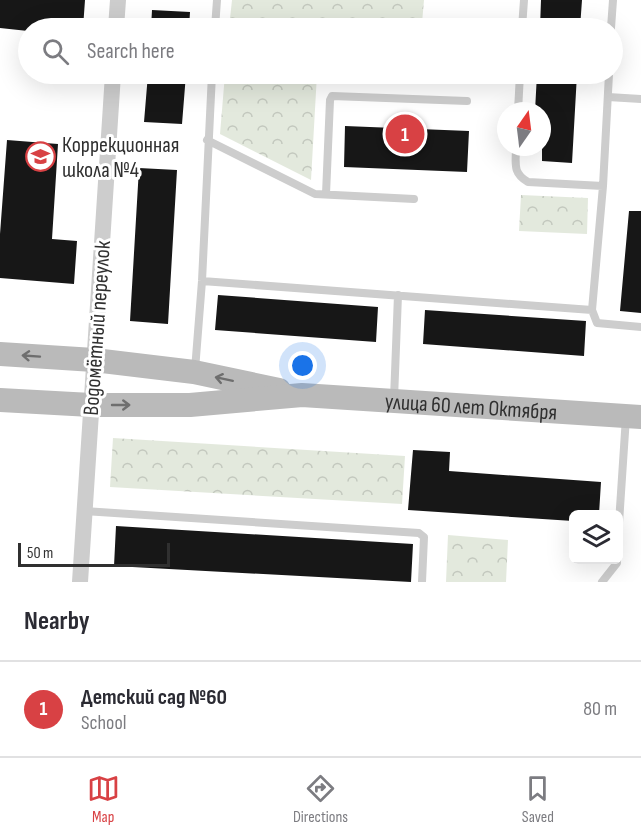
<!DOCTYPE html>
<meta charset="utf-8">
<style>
body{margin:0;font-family:"Sofia Sans Condensed",sans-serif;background:#f7f7f7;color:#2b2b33}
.controls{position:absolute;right:18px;bottom:18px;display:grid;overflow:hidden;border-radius:9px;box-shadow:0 6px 24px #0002}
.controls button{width:54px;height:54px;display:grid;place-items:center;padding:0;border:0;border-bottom:2px solid #e1e1e2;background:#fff;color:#2b2b33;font:30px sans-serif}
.compass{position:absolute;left:497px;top:102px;width:54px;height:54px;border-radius:50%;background:#fff;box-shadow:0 6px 24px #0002;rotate:14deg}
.scale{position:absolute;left:18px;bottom:15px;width:152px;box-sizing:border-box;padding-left:6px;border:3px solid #303030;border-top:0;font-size:16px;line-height:21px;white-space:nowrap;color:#303030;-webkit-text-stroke:4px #fff;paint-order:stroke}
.you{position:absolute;left:303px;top:366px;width:21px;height:21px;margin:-15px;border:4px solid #fff;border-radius:50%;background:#1a73e8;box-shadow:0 0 0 9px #1a73e833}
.badge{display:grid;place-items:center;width:39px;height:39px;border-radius:50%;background:#d84144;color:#fff;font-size:20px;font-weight:700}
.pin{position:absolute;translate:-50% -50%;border:3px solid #fff;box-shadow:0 2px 6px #0006}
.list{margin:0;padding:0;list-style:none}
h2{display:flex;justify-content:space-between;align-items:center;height:78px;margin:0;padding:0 24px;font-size:26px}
h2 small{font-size:20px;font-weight:400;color:#7c7c81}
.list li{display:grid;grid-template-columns:39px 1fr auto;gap:18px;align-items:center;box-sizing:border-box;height:96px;padding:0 24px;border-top:2px solid #e1e1e2}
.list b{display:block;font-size:22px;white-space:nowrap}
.list p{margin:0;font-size:20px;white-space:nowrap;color:#7c7c81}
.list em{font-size:20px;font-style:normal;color:#7c7c81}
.icon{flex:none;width:33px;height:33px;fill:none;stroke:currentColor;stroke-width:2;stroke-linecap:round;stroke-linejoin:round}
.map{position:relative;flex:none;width:641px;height:582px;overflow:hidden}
.search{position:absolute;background:#fff;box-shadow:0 6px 24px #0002;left:18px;right:18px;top:18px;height:66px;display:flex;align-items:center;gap:15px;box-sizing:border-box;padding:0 21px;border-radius:33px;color:#7c7c81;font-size:22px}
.sheet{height:174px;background:#fff}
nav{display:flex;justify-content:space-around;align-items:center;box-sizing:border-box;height:84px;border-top:2px solid #e1e1e2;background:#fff;font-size:16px;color:#7c7c81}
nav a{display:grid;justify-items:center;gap:3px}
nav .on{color:#d84144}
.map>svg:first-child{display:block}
.park{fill:url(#park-crowns)}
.building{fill:#171717}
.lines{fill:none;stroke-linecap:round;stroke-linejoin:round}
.lane{stroke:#cdcdcd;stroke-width:8}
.street{stroke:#cdcdcd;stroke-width:16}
.secondary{stroke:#bababa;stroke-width:24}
.oneway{stroke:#6e6e6e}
.labels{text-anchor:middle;stroke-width:6;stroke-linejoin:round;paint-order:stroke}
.poi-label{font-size:22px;fill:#303030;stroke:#fff;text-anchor:start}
.street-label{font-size:22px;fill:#303030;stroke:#fff}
</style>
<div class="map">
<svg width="641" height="582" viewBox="0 0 641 582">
<defs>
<pattern id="park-crowns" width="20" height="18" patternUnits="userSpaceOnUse" patternTransform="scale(1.5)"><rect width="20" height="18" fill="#e3e9dd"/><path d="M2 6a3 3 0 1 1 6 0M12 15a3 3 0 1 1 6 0" fill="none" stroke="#c3c8be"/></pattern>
</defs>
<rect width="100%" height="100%" fill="#fff"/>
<path class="park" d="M232,0H424L422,23L321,18L320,28H229Z
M225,74H317L311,180L220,134Z
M521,195L588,198L587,234L519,231Z
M113,438L405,456L402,504L110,487Z
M448,535L508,540L506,582H446Z"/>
<path class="building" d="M0,0H85L83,28H28V31L0,28Z
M541,0H582L580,28H540Z
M152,10L190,12L189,28H151Z
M148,74H186L182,124L144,122Z
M537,74H577L572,163L542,161V111H535Z
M345,126L469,131L467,172L344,167Z
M7,140L58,144L52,239L77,241L74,284L0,278V234Z
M139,168L177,170L168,324L130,321Z
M629,211H641V313L620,311Z
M218,295L378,307L376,342L215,330Z
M425,310L586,321L584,356L423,344Z
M413,450L450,452L449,471L601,482L599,514H573V521L408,510Z
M116,526L413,544L411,582L114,566Z"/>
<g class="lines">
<path class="lane" d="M215,28L217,0
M522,28L524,0
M611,28L613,0
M608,97L641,99
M518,111L520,74
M207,140L315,194L414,199
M516,147C516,163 512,173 528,182L603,186
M326,194L330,100L332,96L467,101
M202,281L592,310L597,323L641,327
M592,310L603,186L609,74
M195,370L202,281L212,74
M394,399L398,295
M84,511L419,533L424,537L422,582
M618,538L626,417
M602,582L617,563V560"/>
<path class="street" d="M116,28L118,0
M80,582L113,74"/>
<g class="secondary">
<path d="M0,354L94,360L194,372L279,390"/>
<path id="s1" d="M0,400L91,405H190L302,395L641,417"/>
</g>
</g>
<defs><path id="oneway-shaft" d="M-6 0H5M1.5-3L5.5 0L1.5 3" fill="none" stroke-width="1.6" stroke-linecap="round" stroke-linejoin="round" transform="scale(1.5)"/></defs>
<g class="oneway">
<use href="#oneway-shaft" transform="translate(31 356) rotate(-176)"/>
<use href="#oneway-shaft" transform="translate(224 379) rotate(-168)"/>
<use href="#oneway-shaft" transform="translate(121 405)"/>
</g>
<defs>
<symbol id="school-ring" viewBox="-11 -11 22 22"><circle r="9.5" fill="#fff" stroke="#d84144" stroke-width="1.5"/><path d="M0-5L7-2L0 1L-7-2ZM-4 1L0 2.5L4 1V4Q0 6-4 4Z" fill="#d84144"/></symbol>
</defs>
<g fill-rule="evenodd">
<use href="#school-ring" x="24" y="140" width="33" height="33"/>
</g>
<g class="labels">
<g class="poi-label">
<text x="62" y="152">Коррекционная<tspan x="62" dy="25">школа №4</tspan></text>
</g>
<g class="street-label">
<text transform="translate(96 328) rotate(-86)" y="8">Водомётный переулок</text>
<text dy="8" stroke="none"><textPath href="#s1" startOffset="472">улица 60 лет Октября</textPath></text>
</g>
</g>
</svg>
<div class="controls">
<button><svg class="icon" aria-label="layers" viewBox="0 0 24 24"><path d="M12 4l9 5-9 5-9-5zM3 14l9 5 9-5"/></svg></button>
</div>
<svg class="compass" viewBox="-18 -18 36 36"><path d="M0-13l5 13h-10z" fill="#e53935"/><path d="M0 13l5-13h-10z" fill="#7c7c81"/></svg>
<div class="scale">50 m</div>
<div class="you"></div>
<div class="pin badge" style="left:405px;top:134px">1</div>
<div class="search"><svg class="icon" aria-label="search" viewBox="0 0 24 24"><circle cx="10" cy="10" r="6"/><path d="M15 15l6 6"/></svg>Search here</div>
</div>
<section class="sheet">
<h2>Nearby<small></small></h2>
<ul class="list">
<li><span class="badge">1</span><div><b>Детский сад №60</b><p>School</p></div><em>80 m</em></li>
</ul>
</section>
<nav>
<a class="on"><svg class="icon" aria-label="map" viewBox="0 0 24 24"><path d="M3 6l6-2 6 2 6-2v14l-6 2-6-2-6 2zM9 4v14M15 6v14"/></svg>Map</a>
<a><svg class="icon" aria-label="directions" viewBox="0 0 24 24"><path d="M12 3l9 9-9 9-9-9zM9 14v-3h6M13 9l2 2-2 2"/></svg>Directions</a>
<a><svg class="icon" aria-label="saved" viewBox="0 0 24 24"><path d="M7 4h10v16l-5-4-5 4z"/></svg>Saved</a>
</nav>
